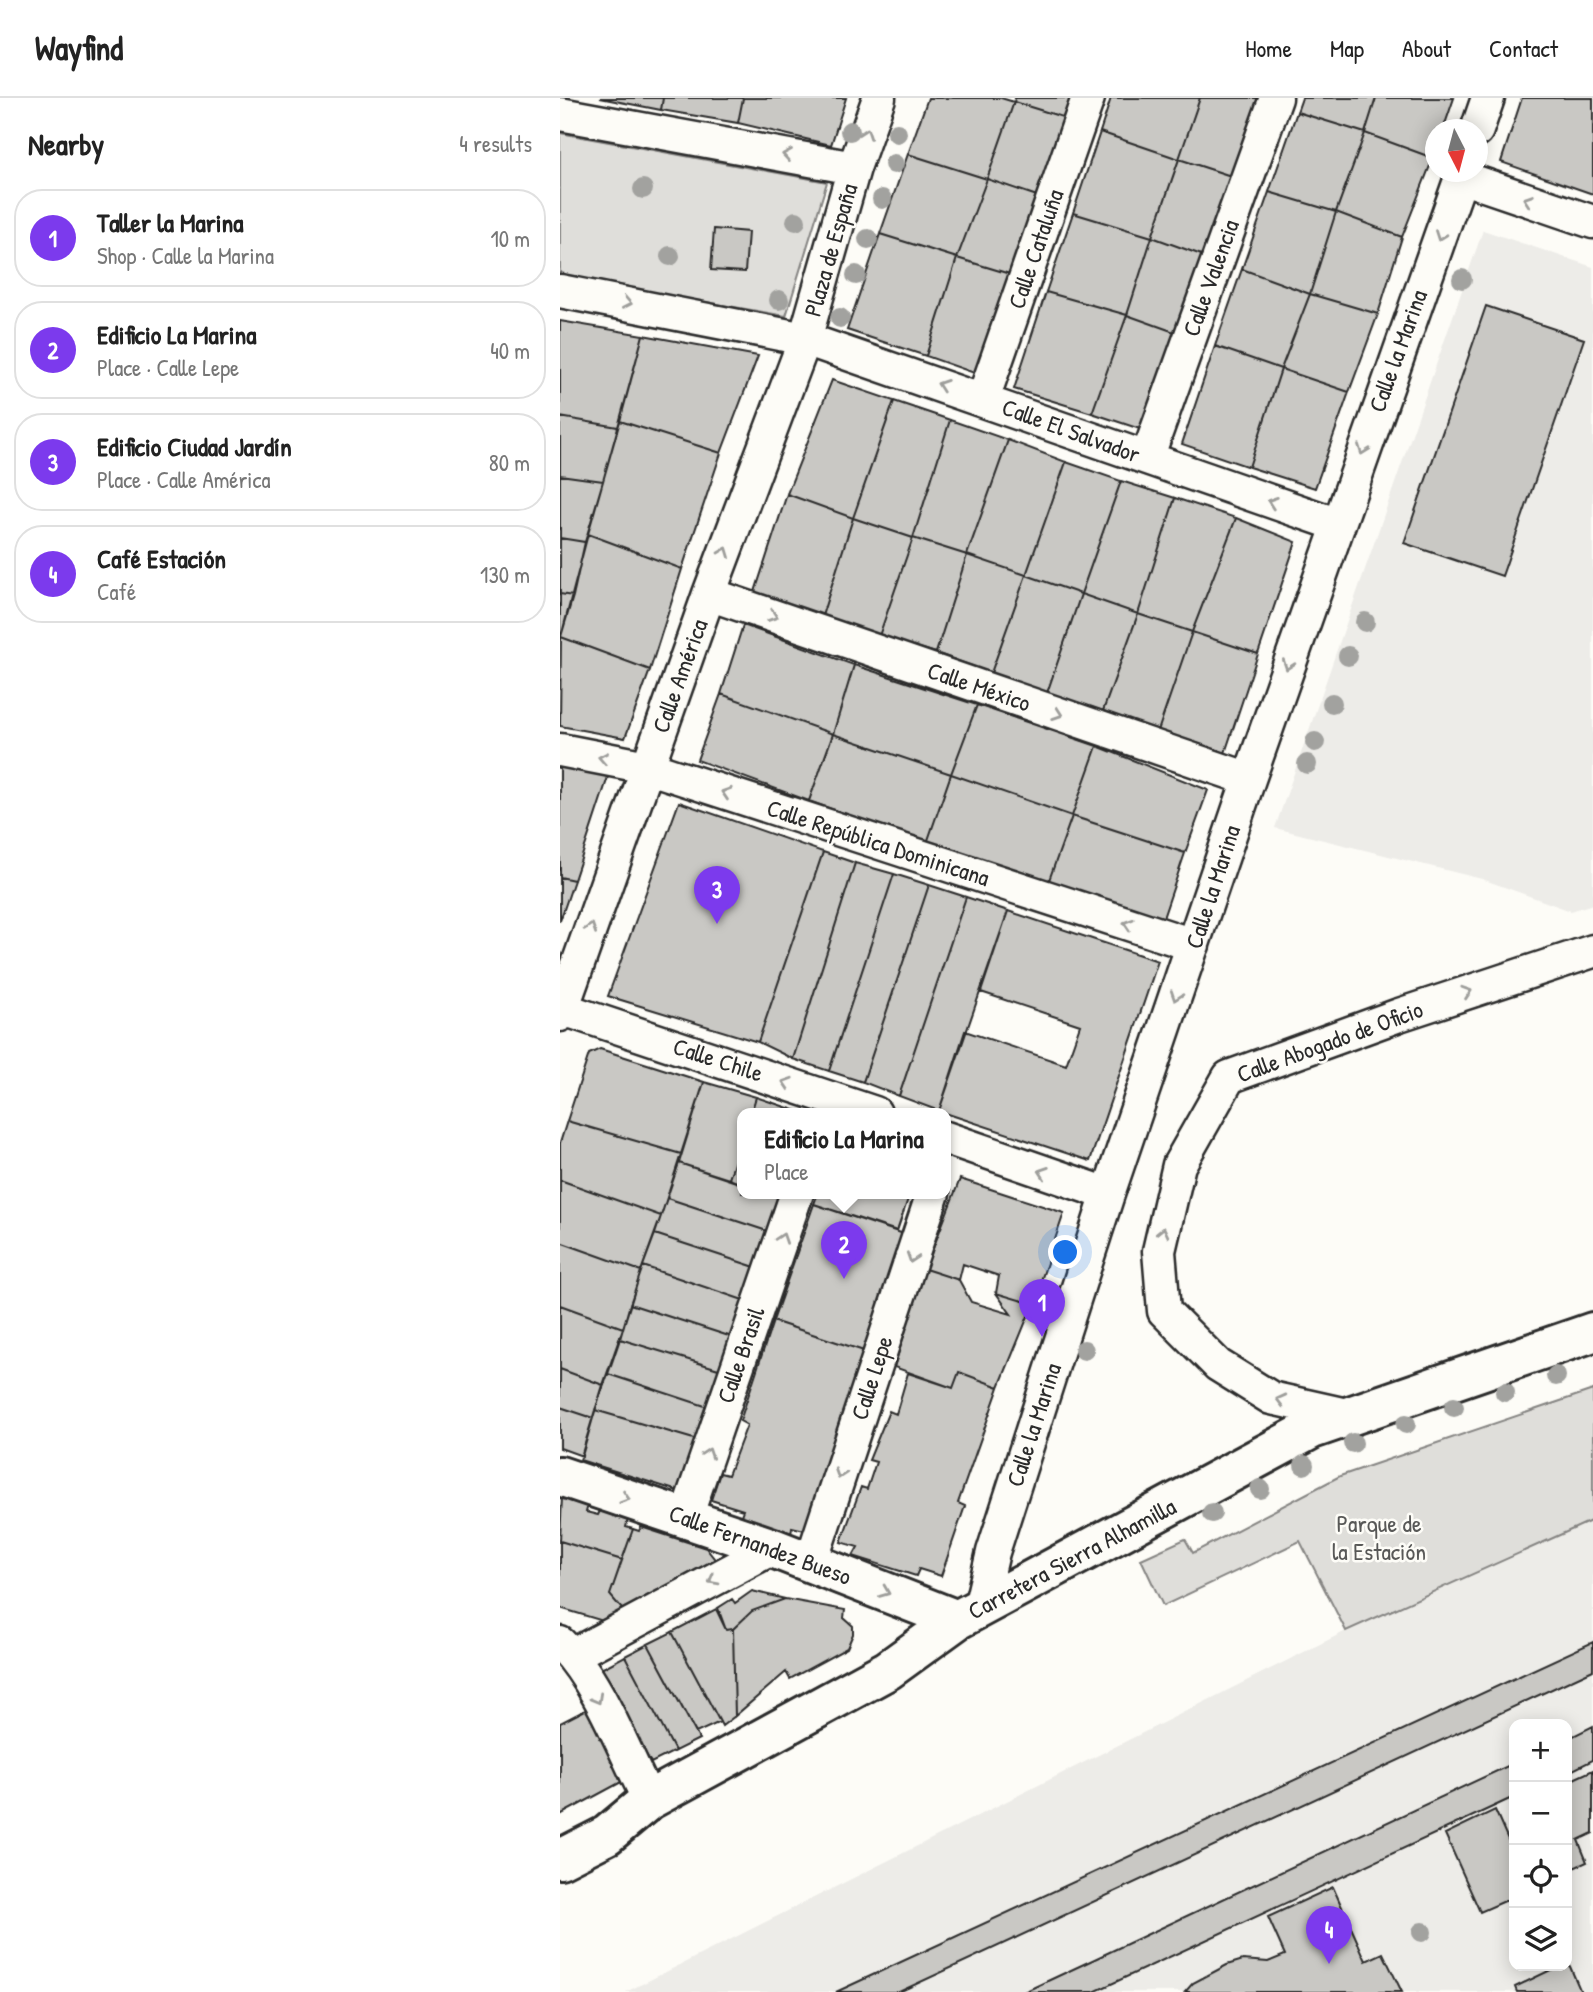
<!DOCTYPE html>
<meta charset="utf-8">
<style>
body{margin:0;font-family:"Patrick Hand",sans-serif;background:#f2f2f2;color:#222}
.controls{position:absolute;right:21px;bottom:21px;display:grid;overflow:hidden;border-radius:14px;box-shadow:0 4px 18px #0003}
.controls button{width:63px;height:63px;display:grid;place-items:center;padding:0;border:0;border-bottom:2px solid #e0e0e0;background:#fff;color:#222;font:35px sans-serif}
.compass{position:absolute;left:865px;top:21px;width:63px;height:63px;border-radius:50%;background:#fff;box-shadow:0 4px 18px #0003;rotate:174deg}
.you{position:absolute;left:506px;top:1155px;width:24px;height:24px;margin:-18px;border:5px solid #fff;border-radius:50%;background:#1a73e8;box-shadow:0 0 0 10px #1a73e833}
.badge{display:grid;place-items:center;width:46px;height:46px;border-radius:50%;background:#7c3aed;color:#fff;font-size:23px;font-weight:700}
.pin{position:absolute;translate:-50% -58px;filter:drop-shadow(0 2px 4px #0008)}
.pin::after{content:'';position:absolute;top:37px;width:24px;height:21px;background:inherit;clip-path:polygon(0 0,100% 0,50% 100%)}
.popup{position:absolute;left:177px;top:1010px;width:214px;height:91px;box-sizing:border-box;display:grid;place-content:center;border-radius:14px;background:#fff;filter:drop-shadow(0 2px 5px #0005);font-size:23px;white-space:nowrap;color:#767676}
.popup b{font-size:26px;color:#222}
.popup::after{content:'';position:absolute;left:50%;top:100%;margin-left:-14px;border:14px solid transparent;border-top-color:#fff}
.list{margin:0;padding:0;list-style:none}
h2{display:flex;justify-content:space-between;align-items:center;height:91px;margin:0;padding:0 28px;font-size:30px}
h2 small{font-size:23px;font-weight:400;color:#767676}
.list li{display:grid;grid-template-columns:46px 1fr auto;gap:21px;align-items:center;box-sizing:border-box;height:98px;margin:0 14px 14px;padding:0 14px;border:2px solid #e0e0e0;border-radius:28px}
.list b{display:block;font-size:26px;white-space:nowrap}
.list p{margin:0;font-size:23px;white-space:nowrap;color:#767676}
.list em{font-size:23px;font-style:normal;color:#767676}
.icon{flex:none;width:38px;height:38px;fill:none;stroke:currentColor;stroke-width:2;stroke-linecap:round;stroke-linejoin:round}
.map{position:relative;flex:none;width:1033px;height:1894px;overflow:hidden}
header{display:flex;align-items:center;gap:42px;box-sizing:border-box;height:98px;padding:0 35px;background:#fff;border-bottom:2px solid #e0e0e0}
header strong{font-size:33px}
nav{display:flex;gap:38px;margin-inline-start:auto;font-size:24px}
main{display:flex}
aside{flex:1;background:#fff}
.map>svg:first-child{display:block}
.built{fill:#edece8;fill-rule:evenodd}
.green{fill:#dfdeda;stroke:#858482;stroke-width:2}
.building{fill:#c9c8c4;stroke:#2b2b2b;stroke-width:2}
.lines{fill:none;stroke-linecap:round;stroke-linejoin:round}
.minor-casing{stroke:#2b2b2b;stroke-width:37}
.secondary-casing{stroke:#2b2b2b;stroke-width:44}
.minor{stroke:#fdfcf7;stroke-width:32}
.secondary{stroke:#fdfcf7;stroke-width:38}
.tree{fill:#a2a29f}
.oneway{stroke:#9e9e9b}
.labels{text-anchor:middle;stroke-width:5;stroke-linejoin:round;paint-order:stroke}
.street-label{font-size:24px;fill:#2b2b2b;stroke:#fdfcf7}
.park-label{font-size:24px;fill:#585857;stroke:#fdfcf7}
</style>
<header>
<strong>Wayfind</strong>
<nav><a>Home</a><a>Map</a><a>About</a><a>Contact</a></nav>
</header>
<main>
<aside>
<h2>Nearby<small>4 results</small></h2>
<ul class="list">
<li><span class="badge">1</span><div><b>Taller la Marina</b><p>Shop · Calle la Marina</p></div><em>10 m</em></li>
<li><span class="badge">2</span><div><b>Edificio La Marina</b><p>Place · Calle Lepe</p></div><em>40 m</em></li>
<li><span class="badge">3</span><div><b>Edificio Ciudad Jardín</b><p>Place · Calle América</p></div><em>80 m</em></li>
<li><span class="badge">4</span><div><b>Café Estación</b><p>Café</p></div><em>130 m</em></li>
</ul>
</aside>
<div class="map">
<svg width="1033" height="1894" viewBox="0 0 1033 1894">
<rect width="100%" height="100%" fill="#fdfcf7"/>
<filter id="ink" filterUnits="userSpaceOnUse"><feTurbulence type="fractalNoise" baseFrequency=".0143" numOctaves="2"/><feDisplacementMap in="SourceGraphic" scale="14" xChannelSelector="R" yChannelSelector="G"/><feConvolveMatrix kernelMatrix="1 2 1 2 8 2 1 2 1" color-interpolation-filters="sRGB"/></filter>
<g filter="url(#ink)">
<path class="built" d="M923,132L1033,169V806L1011,813L922,781L715,730Z
M1033,1422V1894H66L786,1533ZM954,1626H1007V1868H954Z"/>
<path class="green" d="M0,35L267,84L226,218L0,179Z
M1033,1292V1422L786,1533L740,1443L603,1508L581,1461L625,1441L633,1455L780,1378Z"/>
<path class="building" d="M40,0H103L101,12Z
M103,0H183L178,25L101,12Z
M183,0H286L271,47L178,25Z
M368,0H441L454,4L427,81L348,56Z
M455,0H516L509,21L454,4Z
M551,0H640L619,61L540,34Z
M640,0H701L674,79L619,61Z
M742,0H816L805,35L737,14Z
M816,0H894L883,32H876L873,60L805,35Z
M962,0H1033V96L941,64Z
M454,4L509,21L480,99L427,81Z
M737,14L805,35L776,114L709,94Z
M540,34L619,61L592,139L513,115Z
M805,35L873,60L842,139L776,114Z
M348,56L427,81L397,160L320,136Z
M619,61L674,79L647,159L592,139Z
M427,81L480,99L453,177L397,160Z
M709,94L776,114L750,196L682,171Z
M776,114L842,139L818,216L750,196Z
M513,115L592,139L567,217L486,194Z
M154,131L188,134L185,174L151,172Z
M320,136L397,160L366,258L287,232Z
M592,139L647,159L620,236L567,217Z
M397,160L453,177L420,277L366,258Z
M682,171L750,196L721,271L655,248Z
M486,194L567,217L532,315L454,291Z
M750,196L818,216L789,294L721,271Z
M926,208L1024,241L942,478L844,445Z
M567,217L620,236L586,333L532,315Z
M0,223L83,237L58,329L0,319Z
M83,237L198,258L161,355L60,323Z
M655,248L721,271L689,369L622,346Z
M721,271L789,294L755,390L689,369Z
M272,282L334,303L293,420L227,396Z
M334,303L390,322L353,440L293,420Z
M0,319L58,329L43,383L0,377Z
M390,322L448,342L407,457L353,440Z
M60,323L161,355L122,471L28,436Z
M448,342L506,364L466,477L407,457Z
M506,364L561,383L521,496L466,477Z
M0,377L43,383L25,444L0,440Z
M561,383L615,400L578,516L521,496Z
M227,396L293,420L262,518L195,494Z
M615,400L676,420L632,534L578,516Z
M293,420L353,440L319,538L262,518Z
M676,420L736,444L698,556L632,534Z
M28,436L122,471L90,572L1,539Z
M0,440L25,444L13,498L0,496Z
M353,440L407,457L376,555L319,538Z
M407,457L466,477L431,575L376,555Z
M466,477L521,496L487,595L431,575Z
M0,496L13,498L0,542Z
M521,496L578,516L543,613L487,595Z
M578,516L632,534L598,633L543,613Z
M183,527L294,567L273,636L161,596Z
M632,534L698,556L665,655L598,633Z
M1,539L90,572L65,640L0,628Z
M294,567L417,607L391,676L273,636Z
M161,596L273,636L249,703L137,662Z
M417,607L537,648L512,718L391,676Z
M273,636L391,676L367,745L249,703Z
M537,648L648,692L625,755L512,718Z
M0,667L49,676L14,782L0,779Z
M391,676L512,718L488,785L367,745Z
M119,704L263,754L198,944L48,898Z
M512,718L625,755L603,820L488,785Z
M263,754L295,765L233,961L198,944Z
M295,765L334,776L269,973L233,961Z
M334,776L369,787L303,984L269,973Z
M0,779L14,782L0,823Z
M369,787L406,799L339,998L303,984Z
M406,799L448,813L379,1013L339,998Z
M448,813L598,863L530,1063L379,1013L405,933L506,967L520,927L421,894Z
M40,951L144,984L121,1056L7,1023L29,956Z
M144,984L196,999L191,1015H182V1041L169,1081L119,1065Z
M196,999L243,1015H191Z
M7,1023L121,1056L101,1118L0,1082V1045Z
M182,1041V1086L169,1081Z
M119,1065L182,1086V1095H211L224,1099L213,1135L107,1100Z
M400,1081L504,1115L473,1206L436,1195L439,1178L403,1166L399,1182L365,1171Z
M0,1082L101,1118L81,1173L0,1144Z
M258,1095H350L337,1133L254,1106Z
M107,1100L213,1135L201,1171L95,1136Z
M254,1106L353,1139L316,1257L213,1223Z
M95,1136L201,1171L189,1204L83,1168Z
M0,1144L81,1173L63,1230L0,1207Z
M83,1168L189,1204L175,1240L70,1206Z
M365,1171L399,1182L411,1204L451,1216L436,1195L473,1206L439,1289L399,1274L393,1290L334,1269Z
M70,1206L175,1240L165,1273L60,1241Z
M0,1207L63,1230L43,1287L0,1271Z
M213,1223L316,1257L249,1433L232,1429L231,1437L180,1420L183,1412L151,1402L160,1375L168,1377L187,1327L180,1323Z
M60,1241L165,1273L151,1310L48,1276Z
M0,1271L43,1287L33,1320L0,1309Z
M399,1274L439,1289L398,1405L405,1408L381,1478L359,1471L356,1478L293,1458L298,1449L281,1444L301,1389L307,1391L316,1364L309,1362L329,1313L336,1316L348,1275L393,1290Z
M48,1276L151,1310L137,1342L35,1312Z
M0,1309L33,1320L22,1358L0,1350Z
M35,1312L137,1342L121,1394L20,1362Z
M2,1399L28,1407L26,1414L38,1417L41,1411L68,1421L66,1429L73,1431L62,1462L0,1443Z
M81,1429L146,1450L157,1464L67,1517L50,1497L73,1431L79,1433Z
M0,1443L62,1462L50,1497L67,1517L53,1526L0,1510Z
M192,1493L225,1501L192,1513L173,1531L166,1532L158,1510L172,1501L175,1505Z
M225,1501L285,1512L284,1520L293,1528V1536L287,1550L230,1581L226,1574L175,1618L173,1531L192,1513Z
M156,1511L166,1532L173,1531L175,1618L162,1628L112,1534Z
M112,1534L160,1624L136,1635L88,1546Z
M1033,1544V1572L339,1894H276Z
M88,1546L139,1641L115,1653L65,1558Z
M65,1558L115,1653L91,1665L39,1572Z
M29,1610L65,1682L0,1717V1625Z
M1033,1628V1662L1007,1675V1641Z
M954,1665V1699L534,1894H464Z
M1033,1672V1735L1018,1742L1027,1764L1007,1773V1684Z
M935,1712L954,1755V1799L920,1814L885,1736Z
M773,1789L806,1863L823,1855L842,1894H625L633,1885L667,1867L683,1862L708,1864L725,1857L708,1819Z
M1008,1864L1021,1894H957L955,1889L999,1868H1007Z"/>
<g class="lines">
<defs>
<path id="minor" d="M0,16L294,70
M917,32L928,0
M901,79L1033,124
M0,193L245,241L776,426
M423,301L528,0
M587,360L716,0
M149,496L689,681
M0,652L87,669L633,847
M0,910L315,1015
M0,917L149,496L245,241L294,70L319,0
M386,1040L548,1096
M787,1317L711,1300L658,1267L604,1213L599,1153L619,1067L669,979L839,917L1033,853
M126,1419L237,1095
M251,1464L373,1095
M420,1510L433,1454L548,1096L689,681L903,74
M0,1545C39,1583 64,1654 89,1702
M13,1557L213,1450"/>
<path id="secondary" d="M0,1378L213,1450L397,1522
M0,1761L47,1737L89,1702L328,1572L397,1522L752,1331L1033,1234"/>
</defs>
<use href="#minor" class="minor-casing"/>
<use href="#secondary" class="secondary-casing"/>
<use href="#minor" class="minor"/>
<use href="#secondary" class="secondary"/>
</g>
<g class="tree">
<circle cx="290" cy="33" r="10"/>
<circle cx="337" cy="35" r="10"/>
<circle cx="334" cy="66" r="10"/>
<circle cx="83" cy="91" r="10"/>
<circle cx="322" cy="101" r="10"/>
<circle cx="236" cy="123" r="10"/>
<circle cx="308" cy="141" r="10"/>
<circle cx="110" cy="158" r="10"/>
<circle cx="296" cy="177" r="10"/>
<circle cx="902" cy="181" r="10"/>
<circle cx="219" cy="202" r="10"/>
<circle cx="280" cy="220" r="10"/>
<circle cx="805" cy="524" r="10"/>
<circle cx="788" cy="558" r="10"/>
<circle cx="772" cy="605" r="10"/>
<circle cx="755" cy="644" r="10"/>
<circle cx="747" cy="666" r="10"/>
<circle cx="524" cy="1252" r="10"/>
<circle cx="996" cy="1278" r="10"/>
<circle cx="945" cy="1294" r="10"/>
<circle cx="894" cy="1309" r="10"/>
<circle cx="846" cy="1326" r="10"/>
<circle cx="793" cy="1345" r="10"/>
<circle cx="744" cy="1367" r="10"/>
<circle cx="700" cy="1391" r="10"/>
<circle cx="652" cy="1415" r="10"/>
<circle cx="862" cy="1834" r="10"/>
</g>
<defs><path id="oneway-chevron" d="M-2-3.5L2.5 0L-2 3.5" fill="none" stroke-width="1.6" stroke-linecap="round" stroke-linejoin="round" transform="scale(1.75)"/></defs>
<g class="oneway">
<use href="#oneway-chevron" transform="translate(306 35) rotate(-71)"/>
<use href="#oneway-chevron" transform="translate(227 57) rotate(-170)"/>
<use href="#oneway-chevron" transform="translate(968 102) rotate(-161)"/>
<use href="#oneway-chevron" transform="translate(880 138) rotate(110)"/>
<use href="#oneway-chevron" transform="translate(67 205) rotate(11)"/>
<use href="#oneway-chevron" transform="translate(382 287) rotate(-161)"/>
<use href="#oneway-chevron" transform="translate(803 352) rotate(110)"/>
<use href="#oneway-chevron" transform="translate(712 404) rotate(-161)"/>
<use href="#oneway-chevron" transform="translate(165 454) rotate(-69)"/>
<use href="#oneway-chevron" transform="translate(213 518) rotate(19)"/>
<use href="#oneway-chevron" transform="translate(728 567) rotate(109)"/>
<use href="#oneway-chevron" transform="translate(498 616) rotate(19)"/>
<use href="#oneway-chevron" transform="translate(43 660) rotate(-169)"/>
<use href="#oneway-chevron" transform="translate(166 695) rotate(-162)"/>
<use href="#oneway-chevron" transform="translate(568 826) rotate(-162)"/>
<use href="#oneway-chevron" transform="translate(31 830) rotate(-71)"/>
<use href="#oneway-chevron" transform="translate(907 894) rotate(-18)"/>
<use href="#oneway-chevron" transform="translate(616 898) rotate(109)"/>
<use href="#oneway-chevron" transform="translate(227 985) rotate(-162)"/>
<use href="#oneway-chevron" transform="translate(483 1074) rotate(-161)"/>
<use href="#oneway-chevron" transform="translate(603 1134) rotate(-77)"/>
<use href="#oneway-chevron" transform="translate(222 1140) rotate(-71)"/>
<use href="#oneway-chevron" transform="translate(352 1160) rotate(108)"/>
<use href="#oneway-chevron" transform="translate(721 1302) rotate(-166)"/>
<use href="#oneway-chevron" transform="translate(148 1355) rotate(-71)"/>
<use href="#oneway-chevron" transform="translate(280 1376) rotate(108)"/>
<use href="#oneway-chevron" transform="translate(65 1400) rotate(18)"/>
<use href="#oneway-chevron" transform="translate(153 1482) rotate(152)"/>
<use href="#oneway-chevron" transform="translate(325 1494) rotate(22)"/>
<use href="#oneway-chevron" transform="translate(37 1601) rotate(61)"/>
</g>
</g>
<g class="labels">
<g class="street-label">
<text transform="translate(476 151) rotate(-71)" y="8">Calle Cataluña</text>
<text transform="translate(271 152) rotate(-74)" y="8">Plaza de España</text>
<text transform="translate(651 180) rotate(-70)" y="8">Calle Valencia</text>
<text transform="translate(838 253) rotate(-70)" y="8">Calle la Marina</text>
<text transform="translate(511 333) rotate(20)" y="8">Calle El Salvador</text>
<text transform="translate(120 578) rotate(-70)" y="8">Calle América</text>
<text transform="translate(419 589) rotate(19)" y="8">Calle México</text>
<text transform="translate(318 745) rotate(18)" y="8">Calle República Dominicana</text>
<text transform="translate(653 789) rotate(-72)" y="8">Calle la Marina</text>
<text transform="translate(770 944) rotate(-20)" y="8">Calle Abogado de Oficio</text>
<text transform="translate(158 962) rotate(18)" y="8">Calle Chile</text>
<text transform="translate(181 1257) rotate(-71)" y="8">Calle Brasil</text>
<text transform="translate(312 1280) rotate(-72)" y="8">Calle Lepe</text>
<text transform="translate(474 1327) rotate(-72)" y="8">Calle la Marina</text>
<text transform="translate(200 1447) rotate(20)" y="8">Calle Fernandez Bueso</text>
<text transform="translate(512 1461) rotate(-28)" y="8">Carretera Sierra Alhamilla</text>
</g>
<g class="park-label">
<text x="819" y="1434">Parque de<tspan x="819" dy="28">la Estación</tspan></text>
</g>
</g>
</svg>
<div class="controls">
<button>+</button>
<button>−</button>
<button><svg class="icon" aria-label="locate" viewBox="0 0 24 24"><circle cx="12" cy="12" r="6"/><path d="M12 2v4M12 18v4M2 12h4M18 12h4"/></svg></button>
<button><svg class="icon" aria-label="layers" viewBox="0 0 24 24"><path d="M12 4l9 5-9 5-9-5zM3 14l9 5 9-5"/></svg></button>
</div>
<svg class="compass" viewBox="-18 -18 36 36"><path d="M0-13l5 13h-10z" fill="#e53935"/><path d="M0 13l5-13h-10z" fill="#767676"/></svg>
<div class="you"></div>
<div class="pin badge" style="left:482px;top:1239px">1</div>
<div class="pin badge" style="left:284px;top:1181px">2</div>
<div class="popup"><b>Edificio La Marina</b>Place</div>
<div class="pin badge" style="left:157px;top:826px">3</div>
<div class="pin badge" style="left:769px;top:1866px">4</div>
</div>
</main>
